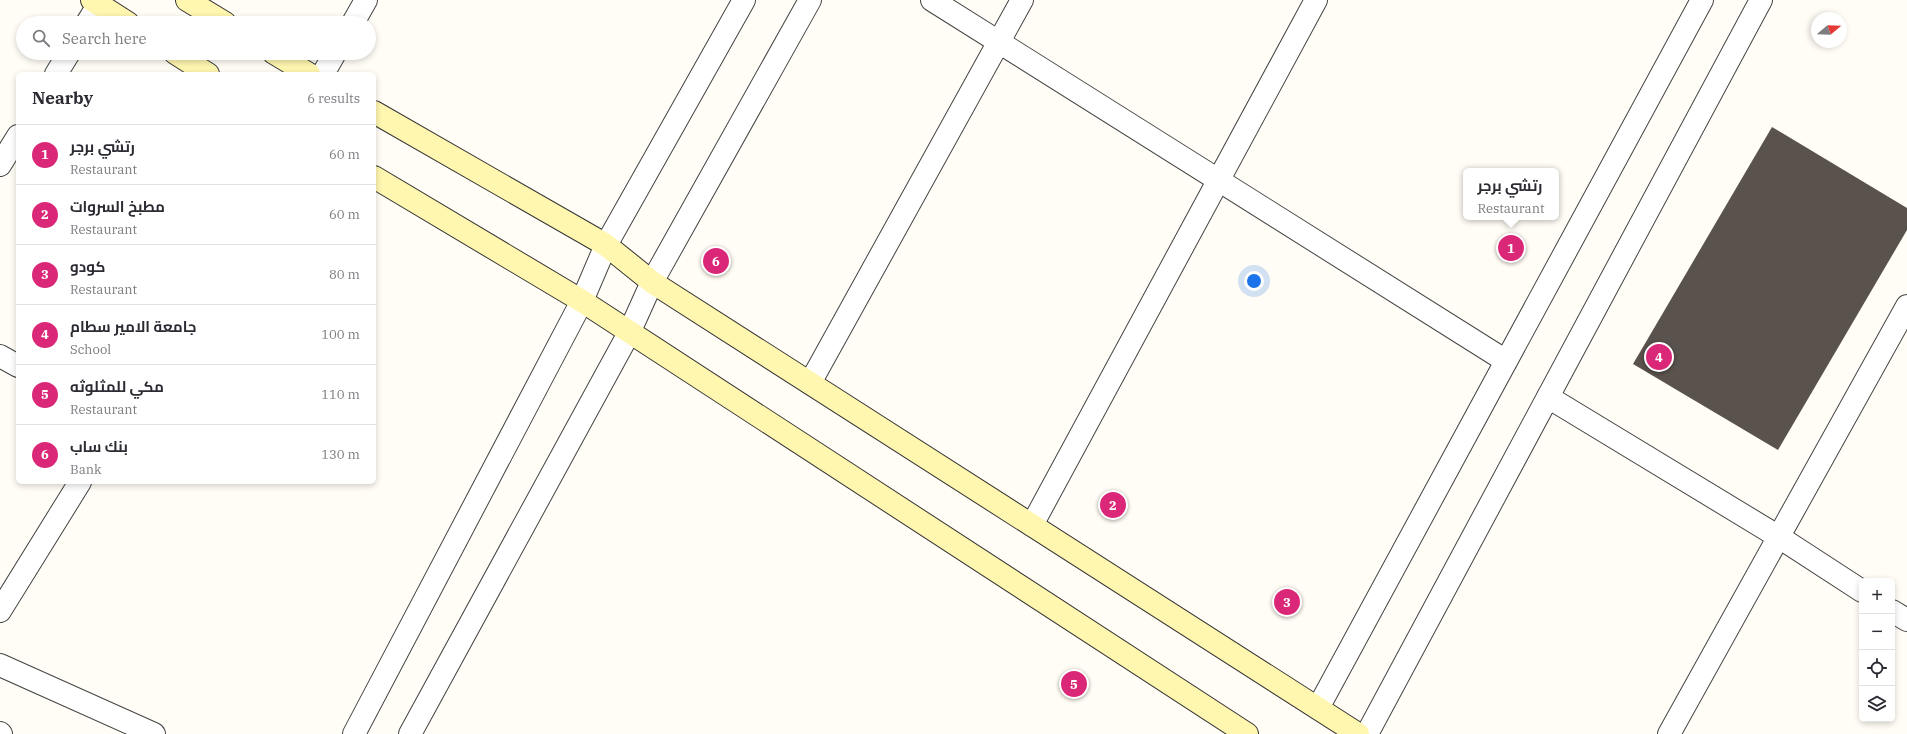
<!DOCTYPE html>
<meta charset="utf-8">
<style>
body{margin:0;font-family:"IBM Plex Serif",Cairo,serif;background:#f7f7f7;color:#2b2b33}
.controls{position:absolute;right:12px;bottom:12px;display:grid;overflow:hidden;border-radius:6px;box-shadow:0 2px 6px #0003}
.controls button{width:36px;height:36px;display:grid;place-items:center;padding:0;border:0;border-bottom:1px solid #e1e1e2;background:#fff;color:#2b2b33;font:20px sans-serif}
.compass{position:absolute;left:1811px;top:12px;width:36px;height:36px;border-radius:50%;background:#fff;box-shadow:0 2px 6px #0003;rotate:71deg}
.you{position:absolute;left:1254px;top:281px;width:14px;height:14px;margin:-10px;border:3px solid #fff;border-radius:50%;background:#1a73e8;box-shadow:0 0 0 6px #1a73e833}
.badge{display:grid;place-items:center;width:26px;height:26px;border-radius:50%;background:#db2777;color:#fff;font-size:13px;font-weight:700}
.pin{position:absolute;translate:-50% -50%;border:2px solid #fff;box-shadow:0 1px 4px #0006}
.popup{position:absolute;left:1463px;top:168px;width:96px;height:52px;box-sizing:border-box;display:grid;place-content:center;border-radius:6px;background:#fff;filter:drop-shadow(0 1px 3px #0005);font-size:13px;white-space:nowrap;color:#7c7c81}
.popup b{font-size:15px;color:#2b2b33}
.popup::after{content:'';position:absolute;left:50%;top:100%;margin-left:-8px;border:8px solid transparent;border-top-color:#fff}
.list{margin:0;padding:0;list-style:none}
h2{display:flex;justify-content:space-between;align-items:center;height:52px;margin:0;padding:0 16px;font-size:17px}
h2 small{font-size:13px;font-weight:400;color:#7c7c81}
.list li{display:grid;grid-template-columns:26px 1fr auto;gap:12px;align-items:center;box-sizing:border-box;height:60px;padding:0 16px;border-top:1px solid #e1e1e2}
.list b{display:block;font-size:15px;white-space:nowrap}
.list p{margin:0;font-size:13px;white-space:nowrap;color:#7c7c81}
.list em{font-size:13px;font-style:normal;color:#7c7c81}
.icon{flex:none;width:22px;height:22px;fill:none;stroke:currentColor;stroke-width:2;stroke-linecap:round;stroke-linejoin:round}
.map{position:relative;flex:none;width:1907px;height:734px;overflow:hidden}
.search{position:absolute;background:#fff;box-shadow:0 2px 6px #0003;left:16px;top:16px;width:360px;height:44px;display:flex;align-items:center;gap:10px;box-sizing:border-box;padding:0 14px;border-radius:22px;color:#7c7c81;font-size:15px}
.panel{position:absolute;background:#fff;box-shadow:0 2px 6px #0003;left:16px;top:72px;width:360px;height:412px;border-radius:6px}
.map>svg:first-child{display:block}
.building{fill:#5a524d}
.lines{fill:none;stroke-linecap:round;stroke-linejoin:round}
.minor-casing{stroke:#444;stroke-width:24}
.tertiary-casing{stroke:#444;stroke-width:24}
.secondary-casing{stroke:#333;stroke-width:24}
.minor{stroke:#fff;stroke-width:22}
.tertiary{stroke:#fff;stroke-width:22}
.secondary{stroke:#fff6b0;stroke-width:22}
</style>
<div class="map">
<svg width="1907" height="734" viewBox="0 0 1907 734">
<rect width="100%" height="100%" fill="#fffdf5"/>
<path class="building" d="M1772,127L1907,208V230L1778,450L1633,364Z"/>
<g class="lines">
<defs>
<path id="minor" d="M932,0L1506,361
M87,23L99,4
M353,23L366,0
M56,74L69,53
M323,74L335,53
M0,165L18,136
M0,356L18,366
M810,383L1022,0
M1548,397L1779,537L1862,591
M1032,525L1316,0
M0,611L80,482
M1892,611L1907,620
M0,665L154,734
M0,733L1,734
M1669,734L1907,306"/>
<path id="tertiary" d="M1318,708L1702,0
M354,734L582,301L606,245L744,0
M410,734L629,333L652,282L810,0
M1367,734L1761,0"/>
<path id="secondary" d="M92,0L128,23
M187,0L225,23
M175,53L208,74
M274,53L309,74
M374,112L606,245L652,282L1358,734
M374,177L582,301L1247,734"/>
</defs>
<use href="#minor" class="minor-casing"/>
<use href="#tertiary" class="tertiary-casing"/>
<use href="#secondary" class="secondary-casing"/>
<use href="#minor" class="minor"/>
<use href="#tertiary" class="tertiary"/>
<use href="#secondary" class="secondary"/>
</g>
</svg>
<div class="controls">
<button>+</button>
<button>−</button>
<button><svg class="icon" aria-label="locate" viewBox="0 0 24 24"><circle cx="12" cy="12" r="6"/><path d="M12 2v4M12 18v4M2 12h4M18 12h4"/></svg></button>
<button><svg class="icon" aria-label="layers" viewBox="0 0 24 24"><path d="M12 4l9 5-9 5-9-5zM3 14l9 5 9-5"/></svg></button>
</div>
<svg class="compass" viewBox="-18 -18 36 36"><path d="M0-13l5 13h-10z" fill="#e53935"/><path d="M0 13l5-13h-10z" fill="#7c7c81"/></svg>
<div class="you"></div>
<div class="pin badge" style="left:1511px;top:248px">1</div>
<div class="popup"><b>رتشي برجر</b>Restaurant</div>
<div class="pin badge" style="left:1113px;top:505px">2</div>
<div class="pin badge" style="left:1287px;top:602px">3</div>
<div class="pin badge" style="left:1659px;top:357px">4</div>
<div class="pin badge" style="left:1074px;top:684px">5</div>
<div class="pin badge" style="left:716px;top:261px">6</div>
<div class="search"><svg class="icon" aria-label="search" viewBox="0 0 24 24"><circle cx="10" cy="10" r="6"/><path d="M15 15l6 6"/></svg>Search here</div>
<section class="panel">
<h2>Nearby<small>6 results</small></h2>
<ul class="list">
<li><span class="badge">1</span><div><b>رتشي برجر</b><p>Restaurant</p></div><em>60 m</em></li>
<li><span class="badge">2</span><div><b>مطبخ السروات</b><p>Restaurant</p></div><em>60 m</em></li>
<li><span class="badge">3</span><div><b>كودو</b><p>Restaurant</p></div><em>80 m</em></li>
<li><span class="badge">4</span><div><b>جامعة الامير سطام</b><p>School</p></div><em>100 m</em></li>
<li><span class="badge">5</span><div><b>مكي للمثلوثه</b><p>Restaurant</p></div><em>110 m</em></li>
<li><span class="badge">6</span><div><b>بنك ساب</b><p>Bank</p></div><em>130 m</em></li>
</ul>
</section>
</div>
